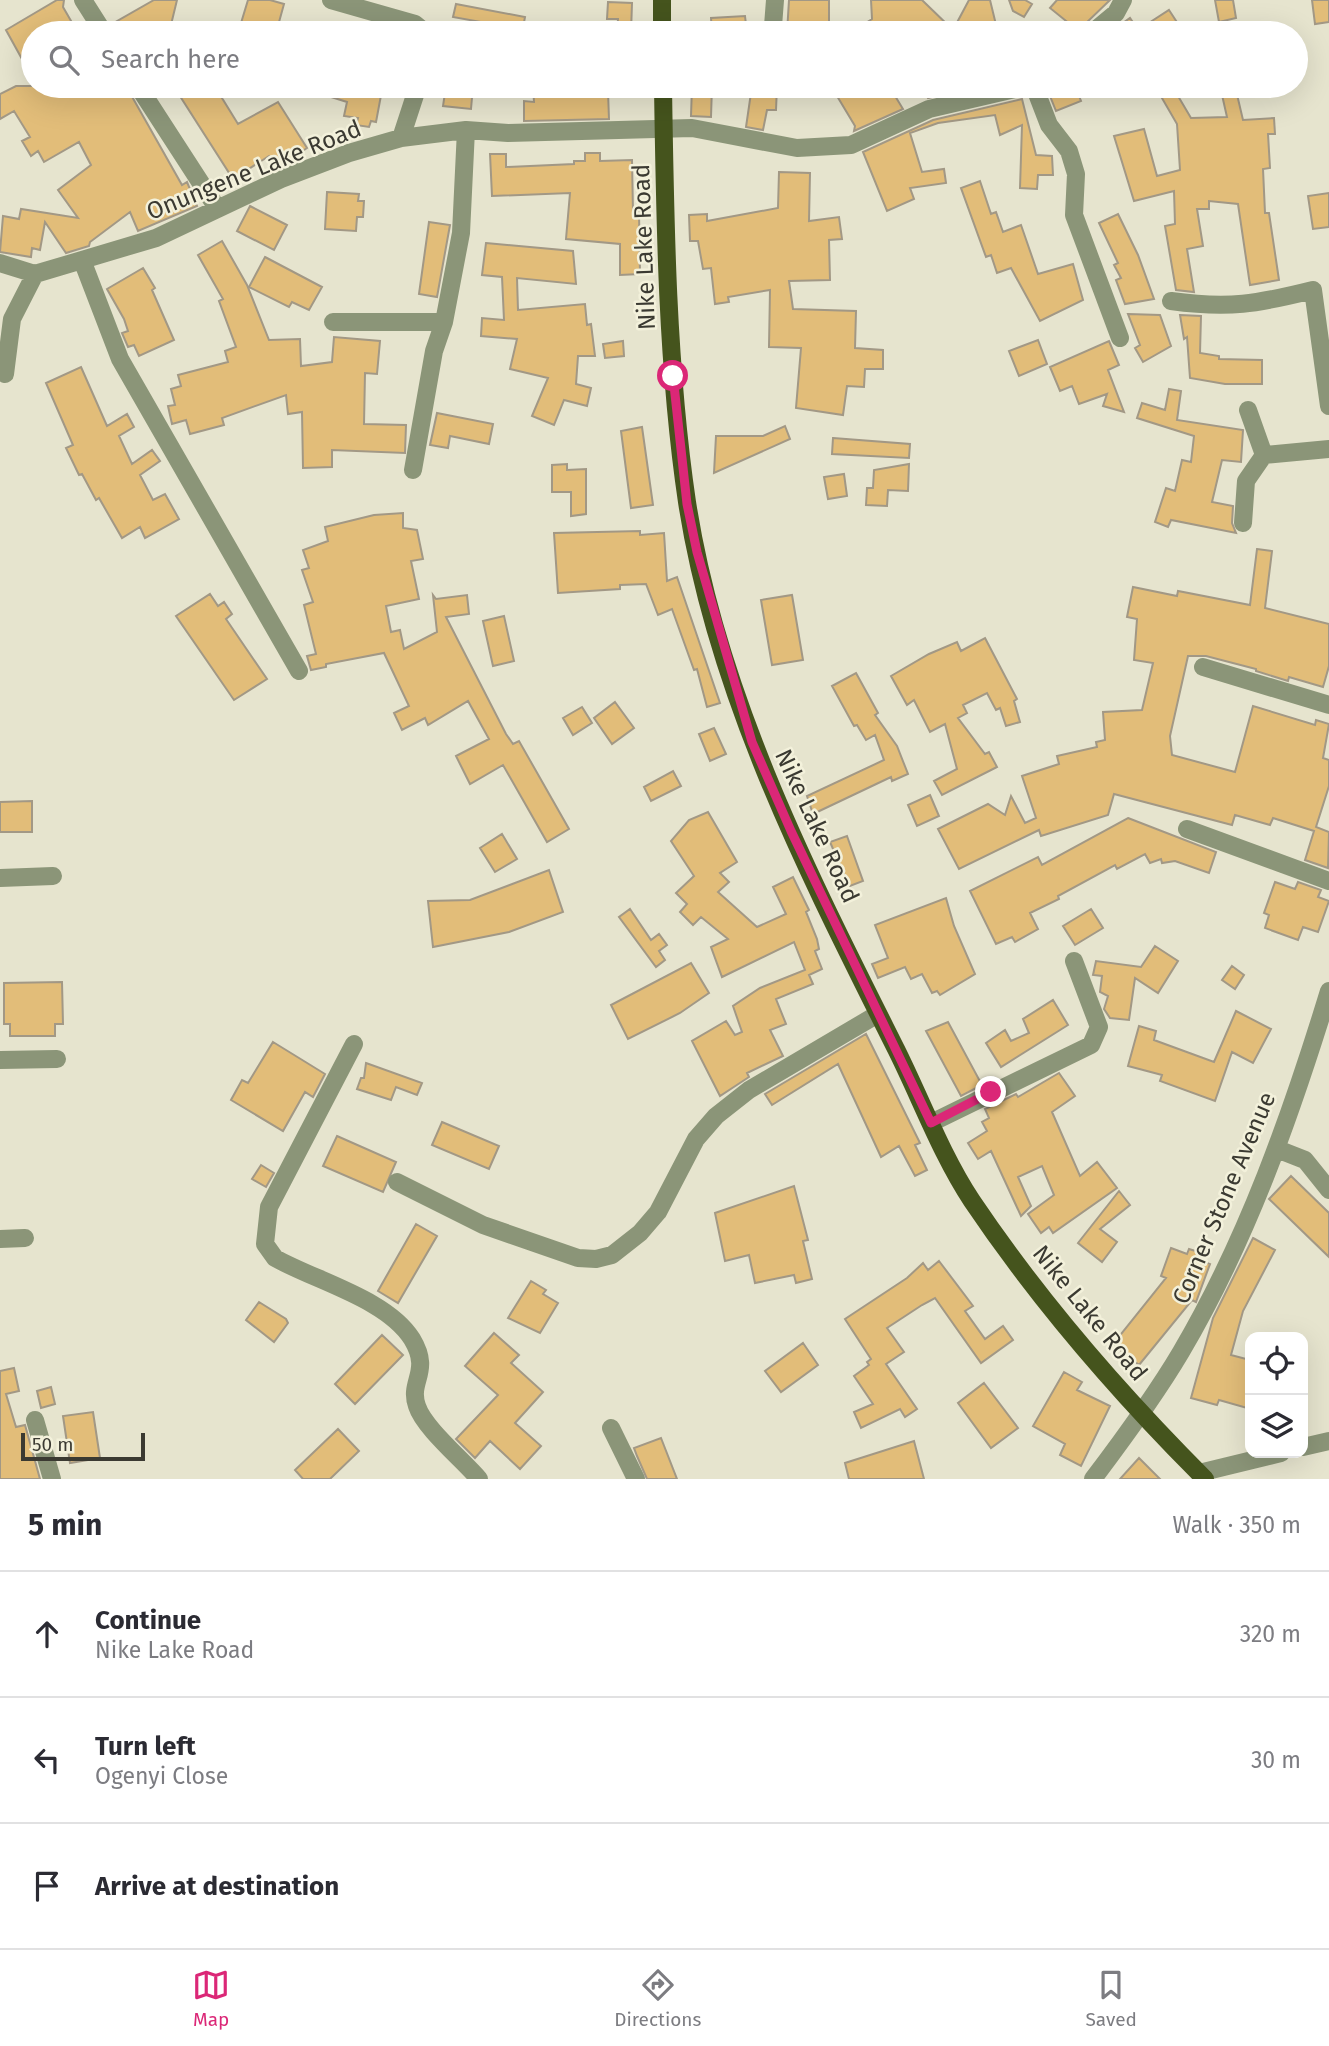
<!DOCTYPE html>
<meta charset="utf-8">
<style>
body{margin:0;font-family:"Fira Sans",sans-serif;background:#f2f2f3;color:#2b2b33}
.controls{position:absolute;right:21px;bottom:21px;display:grid;overflow:hidden;border-radius:14px;box-shadow:0 7px 28px #0002}
.controls button{width:63px;height:63px;display:grid;place-items:center;padding:0;border:0;border-bottom:2px solid #e1e1e2;background:#fff;color:#2b2b33;font:35px sans-serif}
.scale{position:absolute;left:21px;bottom:18px;width:124px;box-sizing:border-box;padding-left:7px;border:4px solid #3b3a32;border-top:0;font-size:19px;line-height:24px;white-space:nowrap;color:#3b3a32;-webkit-text-stroke:5px #f3f1db;paint-order:stroke}
.stop{position:absolute;width:21px;height:21px;margin:-16px;border:5px solid #db2777;border-radius:50%;background:#fff}
.stop.end{background:#db2777;border-color:#fff;box-shadow:0 2px 7px #0008}
.list{margin:0;padding:0;list-style:none}
h2{display:flex;justify-content:space-between;align-items:center;height:91px;margin:0;padding:0 28px;font-size:30px}
h2 small{font-size:23px;font-weight:400;color:#7c7c81}
.list li{display:grid;grid-template-columns:46px 1fr auto;gap:21px;align-items:center;box-sizing:border-box;height:126px;padding:0 28px;border-top:2px solid #e1e1e2}
.list b{display:block;font-size:26px;white-space:nowrap}
.list p{margin:0;font-size:23px;white-space:nowrap;color:#7c7c81}
.list em{font-size:23px;font-style:normal;color:#7c7c81}
.icon{flex:none;width:38px;height:38px;fill:none;stroke:currentColor;stroke-width:2;stroke-linecap:round;stroke-linejoin:round}
.map{position:relative;flex:none;width:1329px;height:1479px;overflow:hidden}
.search{position:absolute;background:#fff;box-shadow:0 7px 28px #0002;left:21px;right:21px;top:21px;height:77px;display:flex;align-items:center;gap:18px;box-sizing:border-box;padding:0 24px;border-radius:38px;color:#7c7c81;font-size:26px}
.sheet{height:469px;background:#fff}
nav{display:flex;justify-content:space-around;align-items:center;box-sizing:border-box;height:98px;border-top:2px solid #e1e1e2;background:#fff;font-size:19px;color:#7c7c81}
nav a{display:grid;justify-items:center;gap:4px}
nav .on{color:#db2777}
.map>svg:first-child{display:block}
.building{fill:#e2bd79;stroke:#a29885;stroke-width:2}
.lines{fill:none;stroke-linecap:round;stroke-linejoin:round}
.minor{stroke:#8b9578;stroke-width:18}
.major{stroke:#45541d;stroke-width:18}
.route{stroke:#db2777;stroke-width:9}
.labels{text-anchor:middle;stroke-width:5;stroke-linejoin:round;paint-order:stroke}
.street-label{font-size:24px;fill:#3b3a32;stroke:#f3f1db}
</style>
<div class="map">
<svg width="1329" height="1479" viewBox="0 0 1329 1479">
<rect width="100%" height="100%" fill="#e6e4ce"/>
<path class="building" d="M57,0H64L63,7L78,33H33V79L6,30Z
M154,0H177L169,33H115L112,24Z
M248,0H270L284,4L276,33H238Z
M789,0H829V33H787Z
M871,0H922L953,30L969,0H990L998,33H850L872,19Z
M1009,0H1025L1032,4L1024,17L1013,11Z
M1057,0H1110L1084,25L1081,33L1050,8Z
M1215,0H1233L1236,18L1219,22Z
M1312,0H1329V22L1315,24Z
M608,2L632,3L631,33H617L618,19H607Z
M456,4L525,17L522,33H490L492,24L453,17Z
M1169,10L1184,33H1109L1130,18L1138,30Z
M745,16L747,33H712L711,18Z
M16,86H126L182,185L187,182L197,206L138,231L130,212L90,242L89,246L66,253L45,222L40,250L32,248L31,257L0,252L3,216L19,219L21,209L78,218L58,190L91,165L79,142L44,162L38,151L31,156L22,141L30,137L14,111L0,119V94Z
M189,86H242L222,98L238,124L278,102L307,148L277,168L269,156L233,179L178,93Z
M307,86H362L382,90L376,122L371,121L369,127L356,125L358,118L344,116L347,102L306,89Z
M446,86H473L471,109L443,106Z
M533,86H556V92L608,91L609,119L524,121V101L534,102Z
M692,86H712L711,117L691,116Z
M752,86H777L776,110H767L763,130L746,127Z
M831,86H889L903,109L854,131L855,126Z
M921,86H979L928,98Z
M1046,86H1075L1081,101L1056,111Z
M1155,86H1200L1178,96L1191,118L1227,117L1220,86H1235L1243,120L1274,118L1275,134H1268L1270,168L1263,169L1265,213H1269L1279,280L1250,285L1238,204L1209,201V209H1197L1203,246L1187,249L1194,292L1176,290L1165,226L1175,224L1174,191L1134,201L1114,136L1144,129L1157,176L1180,170L1177,124Z
M1022,99L1036,155L1052,156L1053,175H1038L1037,189L1020,188L1022,125L1000,135L995,115L938,123L910,133L922,172L944,169L946,183L910,188L914,199L887,211L863,152L933,120Z
M585,153H600V161L632,160L633,212H639L640,274L620,275V244L566,239L570,193L492,196L490,154H506V167L574,164V161H585Z
M779,172L810,173L809,221L839,217L842,239L829,240L830,280L789,281L793,309L856,311L855,348L883,350V369H865L864,387L847,386L843,415L796,408L801,348L769,347L770,290L728,297L729,302L715,304L711,268L703,269L698,241H690L689,215L707,214V221L778,208Z
M980,181L991,214L996,212L1003,232L1021,225L1038,274L1073,264L1083,300L1040,321L1011,268L997,273L991,255L986,257L961,188Z
M327,192L359,194L358,201H364L363,217H357L356,231L325,229Z
M1329,193V227L1313,229L1308,196Z
M250,206L287,225L274,250L237,231Z
M1118,214L1138,255L1154,299L1125,304L1116,280L1121,278L1114,265L1118,263L1099,223Z
M429,222L450,225L437,297L419,294Z
M222,241L247,285L269,340L300,339L301,366L332,362L334,337L380,341L377,374L365,373L364,424L406,425L405,453L332,450V467L303,468L302,412L288,414L286,395L222,418L224,425L190,434L186,420L172,424L168,406L175,405L171,389L181,386L178,375L228,362L225,351L236,347L219,301L223,299L198,255Z
M486,243L573,251L576,284L517,278L518,310L585,304L587,325L591,324L595,356H578L576,384L591,388L587,406L564,400L554,425L532,416L548,378L510,369L517,339L481,336L482,318L504,320L502,277L482,275Z
M265,257L322,287L309,310L292,302L289,307L249,287Z
M143,268L155,288L152,290L174,340L139,356L134,345L128,347L122,333L128,331L124,319L107,289Z
M1128,314L1160,315L1171,346L1143,362L1135,348L1140,345Z
M1180,315L1201,316L1200,353L1219,356V359L1262,360V384H1225L1190,378L1187,337L1184,339Z
M1038,340L1047,364L1019,376L1009,351Z
M623,341L624,356L605,358L603,344Z
M1109,341L1119,365L1108,370L1124,412L1103,406L1107,394L1079,404L1072,386L1060,391L1050,367Z
M81,367L107,426L127,414L134,427L119,436L132,464L152,450L160,461L140,475L153,500L165,494L179,519L145,538L140,527L122,538L99,498L96,500L82,474L79,475L66,448L73,445L46,383Z
M1169,389L1181,391L1177,420L1243,430L1241,462L1222,460L1212,502L1233,506L1232,523L1236,533L1171,520L1168,527L1155,522L1166,488L1175,491L1182,460L1191,462L1194,436L1137,418L1142,403L1165,410Z
M437,413L493,424L489,444L450,436L448,448L430,445Z
M785,426L790,439L714,473L716,436H763Z
M642,427L653,505L631,508L621,431Z
M833,438L910,444L909,458L832,454Z
M567,464V470L586,469V514L571,516V492H552V465Z
M909,464L908,491L888,490L887,506L866,505L867,488H873L874,470Z
M844,474L847,496L828,499L824,477Z
M403,513V528L417,530L423,559L411,561L419,599L386,606L391,632L400,630L404,649L437,632L433,595L436,599L467,595L469,614L446,617L506,734L513,744L519,741L569,829L547,842L503,765L470,784L456,756L489,739L468,701L428,725L425,718L402,730L394,713L409,706L384,653L326,664V667L311,670L307,656L316,654L304,605L313,602L302,570L309,568L303,550L328,541L325,527L374,515Z
M640,531V535L664,533L667,581L677,577L720,703L707,707L697,669L694,670L672,609L658,615L646,584L620,585V589L558,593L554,533Z
M1257,549L1272,551L1265,608L1329,624V666L1323,687L1289,677L1288,681L1256,671V669L1206,656H1188L1170,736L1172,755L1235,772L1253,706L1315,725L1316,720L1329,724L1323,758L1329,760V786L1316,827L1329,832L1328,868L1305,860L1314,831L1273,818L1270,825L1235,815L1232,825L1114,794L1108,815L1041,836L1039,830L959,869L938,829L988,804L1005,815L1011,796L1025,823L1036,818L1022,776L1059,764L1057,756L1097,747L1096,742L1105,740L1103,712L1142,710L1153,663L1134,660L1137,619L1127,617L1133,587L1177,596L1178,591L1250,605Z
M210,594L218,606L224,602L232,614L226,619L267,679L234,700L176,616Z
M792,595L803,660L772,665L761,600Z
M504,616L514,661L493,666L483,621Z
M985,638L1017,699L1014,701L1020,722L1006,726L1000,708L996,710L987,693L963,705L967,713L958,718L985,754L989,752L997,767L942,795L934,781L957,769L945,724L930,732L914,700L907,705L891,676L929,654L957,642L961,651Z
M856,673L878,713L875,715L897,746L908,774L892,781L891,777L813,814L807,796L884,760L875,735L866,740L857,725L854,726L832,686Z
M615,702L634,728L612,744L594,718Z
M582,707L592,723L573,735L563,718Z
M714,728L726,754L710,761L699,734Z
M673,771L681,786L651,801L644,787Z
M930,795L939,816L917,826L908,805Z
M32,801V832H0V802Z
M708,812L737,862L720,873L729,882L718,892L757,927L786,914L773,887L793,877L809,910L806,912L817,939L819,949L815,951L822,969L809,975L813,984L776,999L786,1024L770,1030L783,1056L747,1073L749,1077L720,1096L692,1041L726,1021L735,1035L742,1032L733,1006L760,988L805,970L794,942L722,977L711,947L728,939L701,917L693,925L680,912L687,904L676,893L694,876L671,841L689,820Z
M1128,818L1216,852L1209,873L1175,861L1162,863L1161,859L1150,863L1145,854L1117,869L1115,865L1058,896L1059,899L1030,913L1038,929L1015,942L1012,937L996,944L970,891L1038,857L1042,865Z
M502,834L517,859L495,872L480,848Z
M847,836L863,881L842,889L837,877L844,874L830,842Z
M549,870L563,912L509,932L433,947L428,901L470,900Z
M1275,882L1295,889L1298,882L1321,890L1318,897L1329,901L1318,932L1303,927L1298,940L1265,928L1269,915L1264,913Z
M946,898L954,926L975,974L940,995L937,991L932,993L922,974L911,979L905,967L878,978L872,964L888,958L875,925Z
M630,909L651,940L659,934L667,945L659,951L665,960L656,967L619,917Z
M1091,909L1103,928L1075,945L1063,926Z
M1155,946L1178,961L1158,993L1135,978L1129,1020L1110,1018L1104,1009L1108,996L1100,992L1102,976L1093,975L1096,961L1141,967Z
M691,963L709,993L680,1013L628,1039L611,1005Z
M1232,966L1244,975L1235,989L1222,980Z
M62,982L63,1024H55V1036H10V1024H4V983Z
M1053,1000L1068,1025L1001,1067L986,1043L1005,1030L1011,1041L1029,1033L1023,1019Z
M1236,1011L1271,1029L1253,1063L1232,1052L1215,1101L1160,1081L1162,1075L1128,1066L1139,1026L1156,1031L1154,1040L1214,1062Z
M948,1022L982,1085L961,1096L926,1031Z
M866,1034L920,1143L915,1145L927,1170L915,1176L899,1146L881,1157L838,1064L772,1105L765,1094Z
M273,1042L325,1074L313,1097L305,1092L283,1131L231,1100L242,1080L248,1083Z
M366,1063L422,1083L417,1095L396,1087L391,1100L357,1089L361,1078H364Z
M1059,1073L1075,1096L1052,1112L1080,1176L1097,1162L1117,1188L1053,1233L1049,1227L1041,1233L1028,1214L1054,1195L1042,1166L1018,1177L1031,1206L1021,1216L991,1151L978,1159L968,1143L987,1131L982,1122L989,1118L985,1109L1016,1094L1018,1097Z
M442,1122L499,1146L489,1169L432,1145Z
M337,1136L396,1162L383,1192L323,1166Z
M261,1165L274,1173L266,1187L252,1179Z
M1291,1176L1329,1213V1257L1269,1199Z
M794,1186L808,1240L803,1241L812,1279L796,1283L794,1275L755,1283L749,1255L725,1261L715,1213Z
M1119,1191L1130,1205L1100,1229L1117,1242L1102,1262L1078,1243Z
M416,1224L437,1236L398,1303L378,1291Z
M1253,1238L1275,1250L1243,1311L1231,1355L1250,1360L1247,1408L1219,1400L1217,1405L1191,1398L1213,1318Z
M1171,1248L1187,1254L1189,1249L1202,1253L1199,1260L1210,1264L1196,1302L1192,1300L1139,1365L1113,1344L1166,1278L1161,1276Z
M939,1261L973,1306L965,1311L985,1339L1003,1326L1013,1340L981,1363L935,1298L922,1305L887,1328L904,1352L886,1364L917,1409L905,1417L900,1409L861,1428L854,1412L873,1404L854,1376L869,1365L867,1362L871,1359L845,1319L907,1278L923,1263L928,1270Z
M531,1281L546,1290L543,1294L558,1303L540,1333L508,1318Z
M259,1302L286,1319L288,1323L274,1342L246,1320Z
M494,1333L519,1355L511,1363L543,1392L515,1423L541,1446L520,1469L490,1441L475,1458L456,1439L498,1395L465,1366Z
M382,1335L403,1355L355,1404L335,1384Z
M803,1343L818,1365L781,1392L765,1371Z
M14,1368L19,1391L6,1394L16,1427L25,1425L40,1479H0V1371Z
M1064,1372L1082,1382L1077,1390L1110,1406L1081,1466L1060,1455L1065,1444L1033,1426Z
M984,1383L1018,1428L991,1448L958,1403Z
M51,1387L55,1404L41,1408L37,1391Z
M93,1412L100,1458L70,1463L63,1416Z
M338,1429L359,1451L330,1479H303L295,1470Z
M661,1438L677,1479H647L637,1456L634,1448Z
M914,1441L924,1479H849L845,1463Z
M1139,1458L1160,1479H1120Z"/>
<g class="lines">
<path class="minor" d="M83,0L104,33
M331,0L415,24L426,33
M773,26L775,0
M1092,33L1116,13L1123,0
M138,86L217,208
M1034,86L1049,125L1069,151L1076,174L1074,215L1120,338
M401,138L418,86
M82,260L120,359L299,671
M0,263L35,274
M35,274L156,238L281,179L349,153L401,138L466,130L508,133L692,128L797,148L851,145L929,109L1028,86
M1171,301C1229,309 1257,304 1313,290L1329,406
M333,322H444
M5,374L12,319L35,274
M1248,410L1264,455
M413,470L434,351L444,322L461,233L466,130
M1243,523L1246,481L1264,455L1329,449
M1203,667L1329,705
M1187,829L1329,881
M0,878L53,876
M354,1044L269,1207L265,1244L275,1258C316,1281 387,1299 412,1339C432,1372 408,1381 417,1406C424,1428 463,1460 479,1479
M0,1060L57,1059
M931,1123L1091,1045L1099,1027L1074,961
M1277,1149L1305,1160L1329,1190
M397,1182L483,1225L578,1258L596,1259L612,1255L640,1233L658,1212L696,1139L716,1116L749,1090L878,1014
M0,1239L25,1238
M35,1420L52,1479
M611,1428L636,1479
M1303,1447L1329,1441
M1199,1473L1281,1453
M1093,1479C1124,1438 1155,1396 1181,1352C1247,1240 1291,1115 1329,991"/>
<path class="major" d="M662,0V33
M663,86C665,222 667,367 687,502C717,697 809,875 896,1049C921,1099 941,1154 972,1201C1040,1302 1119,1393 1205,1479"/>
</g>
<g class="lines">
<path class="route" d="M673,376L687,504L697,552L752,742L791,831L931,1123L991,1092"/>
</g>
<g class="labels">
<g class="street-label">
<text transform="translate(254 170) rotate(-22)" y="8">Onungene Lake Road</text>
<text transform="translate(644 247) rotate(-92)" y="8">Nike Lake Road</text>
<text transform="translate(817 826) rotate(65)" y="8">Nike Lake Road</text>
<text transform="translate(1224 1198) rotate(-67)" y="8">Corner Stone Avenue</text>
<text transform="translate(1090 1313) rotate(51)" y="8">Nike Lake Road</text>
</g>
</g>
</svg>
<div class="controls">
<button><svg class="icon" aria-label="locate" viewBox="0 0 24 24"><circle cx="12" cy="12" r="6"/><path d="M12 2v4M12 18v4M2 12h4M18 12h4"/></svg></button>
<button><svg class="icon" aria-label="layers" viewBox="0 0 24 24"><path d="M12 4l9 5-9 5-9-5zM3 14l9 5 9-5"/></svg></button>
</div>
<div class="scale">50 m</div>
<div class="stop" style="left:673px;top:376px"></div>
<div class="stop end" style="left:991px;top:1092px"></div>
<div class="search"><svg class="icon" aria-label="search" viewBox="0 0 24 24"><circle cx="10" cy="10" r="6"/><path d="M15 15l6 6"/></svg>Search here</div>
</div>
<section class="sheet">
<h2>5 min<small>Walk · 350 m</small></h2>
<ul class="list">
<li><svg class="icon" aria-label="ahead" viewBox="0 0 24 24"><path d="M12 20V5M6 11l6-6 6 6"/></svg><div><b>Continue</b><p>Nike Lake Road</p></div><em>320 m</em></li>
<li><svg class="icon" aria-label="left" viewBox="0 0 24 24"><path d="M17 20v-9H6M10 6l-5 5 5 5"/></svg><div><b>Turn left</b><p>Ogenyi Close</p></div><em>30 m</em></li>
<li><svg class="icon" aria-label="arrive" viewBox="0 0 24 24"><path d="M6 21V4h12l-3 4 3 4H6"/></svg><div><b>Arrive at destination</b></div></li>
</ul>
</section>
<nav>
<a class="on"><svg class="icon" aria-label="map" viewBox="0 0 24 24"><path d="M3 6l6-2 6 2 6-2v14l-6 2-6-2-6 2zM9 4v14M15 6v14"/></svg>Map</a>
<a><svg class="icon" aria-label="directions" viewBox="0 0 24 24"><path d="M12 3l9 9-9 9-9-9zM9 14v-3h6M13 9l2 2-2 2"/></svg>Directions</a>
<a><svg class="icon" aria-label="saved" viewBox="0 0 24 24"><path d="M7 4h10v16l-5-4-5 4z"/></svg>Saved</a>
</nav>
